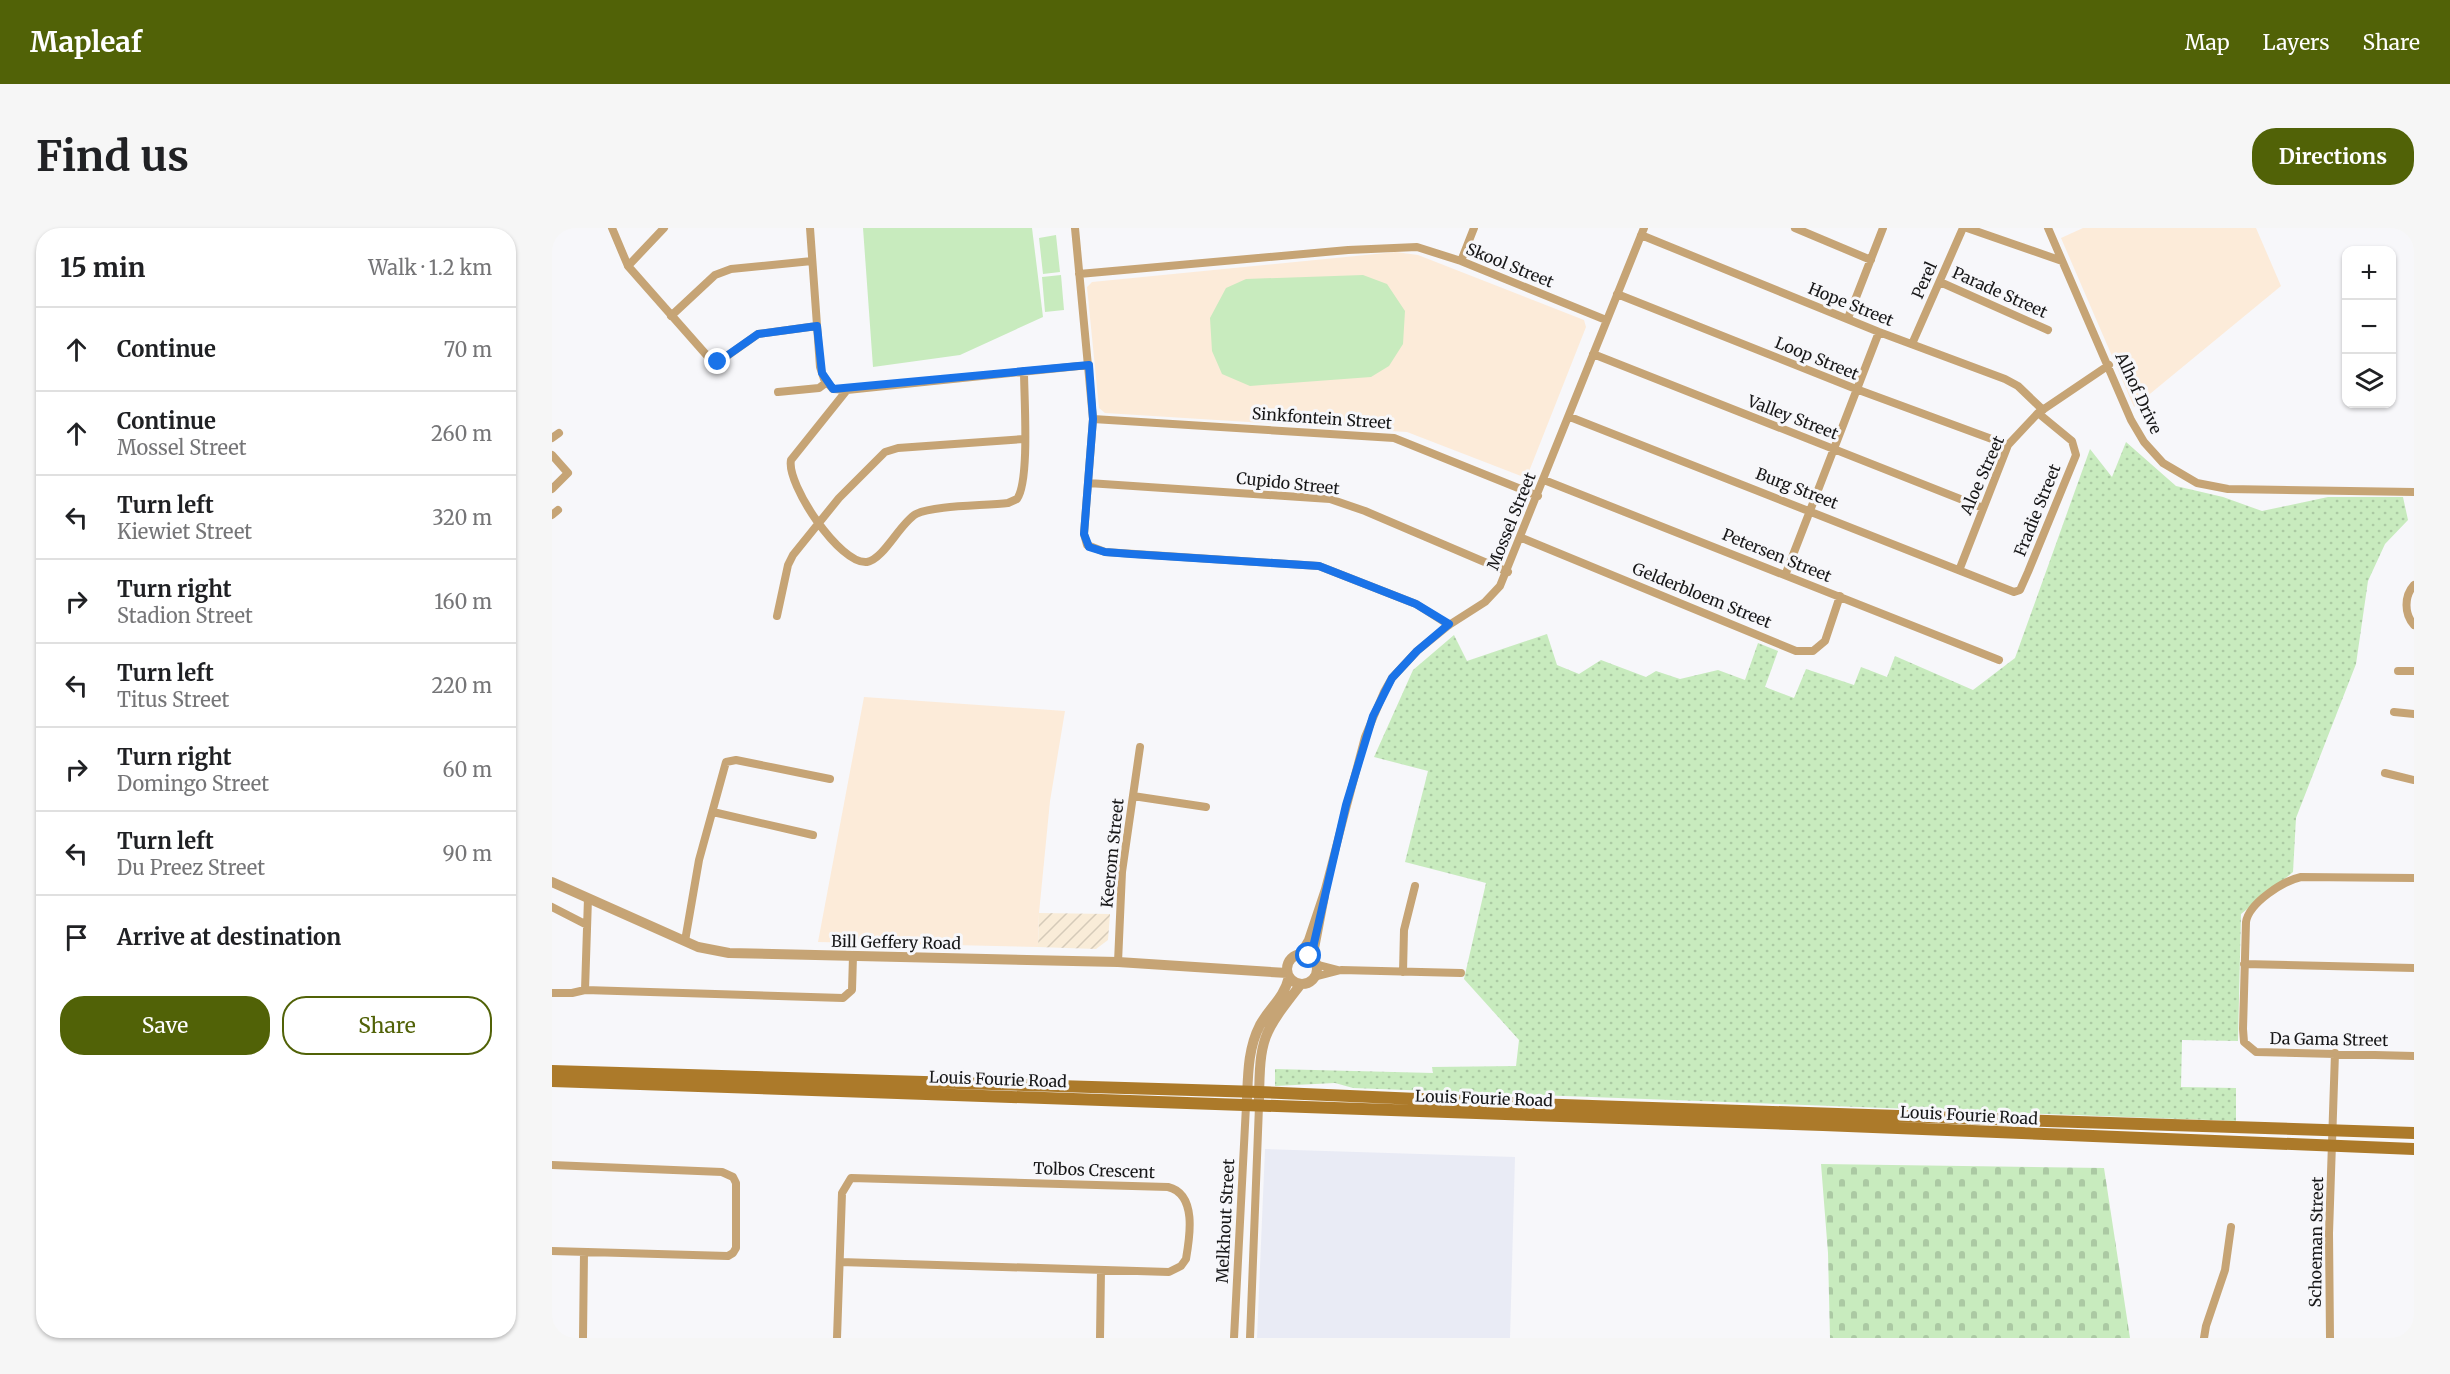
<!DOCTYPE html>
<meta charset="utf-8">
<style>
body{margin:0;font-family:Merriweather,serif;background:#f6f6f6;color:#202124}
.controls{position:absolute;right:18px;top:18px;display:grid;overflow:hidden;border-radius:12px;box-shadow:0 2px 4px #0004}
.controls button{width:54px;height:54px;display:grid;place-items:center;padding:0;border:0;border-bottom:2px solid #e0e0e0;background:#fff;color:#202124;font:30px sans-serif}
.stop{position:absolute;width:18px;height:18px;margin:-14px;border:4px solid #1a73e8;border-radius:50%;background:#fff}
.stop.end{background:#1a73e8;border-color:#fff;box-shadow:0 2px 6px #0008}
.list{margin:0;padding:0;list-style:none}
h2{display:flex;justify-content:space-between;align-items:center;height:78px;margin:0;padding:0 24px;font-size:26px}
h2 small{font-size:20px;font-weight:400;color:#757577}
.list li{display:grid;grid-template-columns:39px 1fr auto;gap:18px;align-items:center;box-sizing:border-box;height:84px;padding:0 24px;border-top:2px solid #e0e0e0}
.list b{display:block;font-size:22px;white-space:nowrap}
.list p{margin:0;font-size:20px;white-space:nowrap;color:#757577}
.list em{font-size:20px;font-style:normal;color:#757577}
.actions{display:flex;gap:12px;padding:18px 24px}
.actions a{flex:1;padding:14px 0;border:2px solid #516207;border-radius:24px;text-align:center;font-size:21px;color:#516207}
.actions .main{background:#516207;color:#fff}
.icon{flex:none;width:33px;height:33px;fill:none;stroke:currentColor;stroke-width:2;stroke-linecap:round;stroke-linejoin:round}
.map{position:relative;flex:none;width:1862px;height:1110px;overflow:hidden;border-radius:24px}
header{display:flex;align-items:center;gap:36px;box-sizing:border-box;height:84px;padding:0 30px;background:#516207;color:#fff}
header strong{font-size:28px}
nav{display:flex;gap:33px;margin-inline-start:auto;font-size:21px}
.intro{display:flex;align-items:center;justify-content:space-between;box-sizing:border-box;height:144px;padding:0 36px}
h1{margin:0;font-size:42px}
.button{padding:15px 27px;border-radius:24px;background:#516207;color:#fff;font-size:21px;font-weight:700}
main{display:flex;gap:36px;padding:0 36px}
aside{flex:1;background:#fff;border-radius:24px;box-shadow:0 2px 4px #0004}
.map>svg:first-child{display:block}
.built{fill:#e9ebf5}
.industrial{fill:url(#industrial-furrows)}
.education{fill:#fcebd9}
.grass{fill:url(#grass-dots)}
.cemetery{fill:url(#cemetery-stones)}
.pitch{fill:#c8ebbe}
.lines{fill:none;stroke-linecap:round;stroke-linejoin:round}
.minor{stroke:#c6a475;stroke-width:8}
.tertiary{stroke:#c6a475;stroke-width:10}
.secondary{stroke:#ac7a2a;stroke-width:12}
.route{stroke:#1a73e8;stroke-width:8}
.labels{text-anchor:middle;stroke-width:6;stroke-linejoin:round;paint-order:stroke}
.street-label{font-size:16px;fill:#171718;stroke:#f7f7fa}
</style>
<header>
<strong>Mapleaf</strong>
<nav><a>Map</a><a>Layers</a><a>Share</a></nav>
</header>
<div class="intro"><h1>Find us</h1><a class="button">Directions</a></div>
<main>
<aside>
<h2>15 min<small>Walk · 1.2 km</small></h2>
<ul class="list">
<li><svg class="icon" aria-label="ahead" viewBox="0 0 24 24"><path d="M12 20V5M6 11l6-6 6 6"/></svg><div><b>Continue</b></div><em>70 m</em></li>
<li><svg class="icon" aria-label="ahead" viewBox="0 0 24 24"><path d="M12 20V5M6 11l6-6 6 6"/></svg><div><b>Continue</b><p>Mossel Street</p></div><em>260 m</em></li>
<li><svg class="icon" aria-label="left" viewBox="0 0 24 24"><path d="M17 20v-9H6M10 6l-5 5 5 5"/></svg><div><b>Turn left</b><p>Kiewiet Street</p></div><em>320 m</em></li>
<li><svg class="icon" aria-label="right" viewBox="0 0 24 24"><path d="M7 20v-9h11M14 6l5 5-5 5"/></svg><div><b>Turn right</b><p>Stadion Street</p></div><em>160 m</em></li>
<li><svg class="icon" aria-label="left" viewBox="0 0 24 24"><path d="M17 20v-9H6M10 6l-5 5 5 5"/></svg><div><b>Turn left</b><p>Titus Street</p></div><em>220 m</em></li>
<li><svg class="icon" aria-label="right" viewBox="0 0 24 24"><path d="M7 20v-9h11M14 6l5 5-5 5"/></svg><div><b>Turn right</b><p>Domingo Street</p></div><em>60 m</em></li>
<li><svg class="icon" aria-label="left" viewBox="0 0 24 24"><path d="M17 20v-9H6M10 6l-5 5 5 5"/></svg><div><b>Turn left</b><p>Du Preez Street</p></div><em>90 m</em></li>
<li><svg class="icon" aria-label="arrive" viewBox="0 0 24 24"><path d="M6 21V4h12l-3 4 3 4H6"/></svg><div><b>Arrive at destination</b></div></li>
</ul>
<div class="actions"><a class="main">Save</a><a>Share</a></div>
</aside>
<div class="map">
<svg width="1862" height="1110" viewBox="0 0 1862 1110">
<defs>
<pattern id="industrial-furrows" width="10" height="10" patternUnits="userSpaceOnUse" patternTransform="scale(1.5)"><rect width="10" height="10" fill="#f9ecd8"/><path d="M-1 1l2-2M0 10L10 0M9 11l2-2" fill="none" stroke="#d5cab9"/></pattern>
<pattern id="grass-dots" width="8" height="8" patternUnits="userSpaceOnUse" patternTransform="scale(1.5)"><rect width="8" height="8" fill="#c8ebbe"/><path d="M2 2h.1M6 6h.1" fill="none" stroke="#abc9a3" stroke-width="1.8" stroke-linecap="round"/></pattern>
<pattern id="cemetery-stones" width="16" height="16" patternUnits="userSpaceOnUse" patternTransform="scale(1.5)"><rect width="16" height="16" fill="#c8ebbe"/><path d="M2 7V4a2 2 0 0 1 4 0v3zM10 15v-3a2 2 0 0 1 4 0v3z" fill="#abc9a3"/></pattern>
</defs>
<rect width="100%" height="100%" fill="#f7f7fa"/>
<path class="built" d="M713,921L963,929L958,1110H705Z"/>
<path class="industrial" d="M487,685L558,686L556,712L544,721L486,719Z"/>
<path class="education" d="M1531,0H1704L1729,58L1582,179L1509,10Z
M844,24L866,27L1032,92L1034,99L976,246L969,248L855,204L553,185L547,180L535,59L540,54Z
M312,469L513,483L498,573L487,685L486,719L266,714Z"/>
<path class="grass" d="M1574,214L1624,258L1671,269L1710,283L1776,269H1851L1856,292L1833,316L1816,353L1804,436L1744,590L1741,644L1689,686L1686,813L1630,812L1629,859L1684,860V893L801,860L783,855L723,858V841L881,845L880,839L964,838L967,812L912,751L934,655L853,634L876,543L822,529L861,442L902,407L915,433L995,406L1005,437L1027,446L1049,432L1094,449L1104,443L1128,451L1166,442L1193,452L1206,415L1226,423L1213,459L1242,470L1254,441L1302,457L1309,439L1335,449L1343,428L1421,462L1463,430L1538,221L1560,249Z"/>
<path class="cemetery" d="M1269,936L1552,940L1578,1110H1278L1276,1025Z"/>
<path class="pitch" d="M311,0H480L491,89L408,127L321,139Z
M504,7L508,44L491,46L487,10Z
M509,47L512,82L493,84L490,49Z
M811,47L835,56L853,83L851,116L837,138L819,149L698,158L670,146L660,123L658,90L674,60L694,51Z"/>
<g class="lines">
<path class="minor" d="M60,0L76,38L158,131L168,133L206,106L265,98
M258,0L268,139L272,151L281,161L295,162
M523,0L541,191L532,306L535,317L553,324L767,338L864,376L897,397
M1243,0L1319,32
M1415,0L1510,33
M1496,0L1579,192L1592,214L1611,235L1645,255L1676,261L1862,264
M1089,7L1327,104L1453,151L1466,158L1491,182
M909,33L922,0
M76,38L112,0
M527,46L796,22L865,19L909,33L1054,92
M1388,54L1496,102
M1065,66L1304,161L1456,217
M119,88L163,47L179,41L260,33
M1296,90L1331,0
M1360,116L1411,0
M1041,126L1431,280
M472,143C472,169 478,253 465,271L456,275C433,278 382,277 364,286C348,295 332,331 315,334C288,337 234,256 239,232L295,162L537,137
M226,164L267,160L275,154
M1018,189L1462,364L1468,362L1476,344L1524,227L1520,213L1486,185
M541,191L842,210L986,268
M0,210L7,205
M0,227L16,245L0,261
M992,252L1447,432
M536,255L778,271L813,283L956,344
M0,287L6,282
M970,310L1244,423H1261L1273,413L1288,368
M1408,340L1456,217L1486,185L1557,137
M1234,345L1327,104
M1862,357C1852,368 1852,386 1862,397
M225,388L236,337L241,327L287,270L333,224L346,220L472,211
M1846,443H1862
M1842,484L1862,486
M1833,545L1862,552
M581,568L654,579
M161,584L261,607
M1862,650L1749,649C1731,653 1697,675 1694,694L1691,801L1692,814L1704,824L1862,828
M0,679L35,697
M133,713L147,632L174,534L184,532L278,551
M747,727L756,712L773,661L813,509L832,464L840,450L865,423L897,397L933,374L948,358L1092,0
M761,731L773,668
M566,734L570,644L588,519
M763,736L786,742
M1692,736L1862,740
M851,744L852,702L863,658
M762,749L789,742L909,745
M33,762L36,670
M0,765H20L33,762L291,770L300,762L301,728
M0,937L170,944L181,949L184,955V1020L181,1025L176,1028L0,1023
M31,1110L32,1024
M285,1110L290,965L299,950L616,959C645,966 638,1008 634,1031L629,1038L617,1044L288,1034
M548,1110L549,1042
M682,1110L694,878
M698,1110L707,878
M1652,1110L1654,1098L1673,1042L1679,999
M1778,1110L1777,1005L1783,825"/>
<path class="tertiary" d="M0,654L146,719L177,725L566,734L735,745
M735 741a15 15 0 1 1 30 0a15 15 0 1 1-30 0Z
M695,871C696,846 696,820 708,797C718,779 732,770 737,749
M707,872C708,809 710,806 749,756"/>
<path class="secondary" d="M0,843L707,864L980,876L1862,905
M0,853L1271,897L1862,921"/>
</g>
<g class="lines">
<path class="route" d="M166,134L206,106L265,98L270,145L281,161L537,137L541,191L532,306L537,319L553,324L579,326L767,338L864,376L897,396L865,423L840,450L821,488L794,577L762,715L760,731L757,728"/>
</g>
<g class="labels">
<g class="street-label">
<text transform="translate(958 37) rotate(22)" y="6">Skool Street</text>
<text transform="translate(1372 52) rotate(-66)" y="6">Perel</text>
<text transform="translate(1448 64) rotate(24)" y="6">Parade Street</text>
<text transform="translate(1299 76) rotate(22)" y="6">Hope Street</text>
<text transform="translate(1265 130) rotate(22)" y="6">Loop Street</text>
<text transform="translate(1587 165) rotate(65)" y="6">Alhof Drive</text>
<text transform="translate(1241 189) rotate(21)" y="6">Valley Street</text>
<text transform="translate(770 190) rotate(4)" y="6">Sinkfontein Street</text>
<text transform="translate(1430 247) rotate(-66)" y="6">Aloe Street</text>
<text transform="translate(736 255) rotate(6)" y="6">Cupido Street</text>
<text transform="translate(1245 260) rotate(21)" y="6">Burg Street</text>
<text transform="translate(1485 282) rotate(-68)" y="6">Fradie Street</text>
<text transform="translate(959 293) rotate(-68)" y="6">Mossel Street</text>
<text transform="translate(1225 327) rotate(22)" y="6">Petersen Street</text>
<text transform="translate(1150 367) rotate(22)" y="6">Gelderbloem Street</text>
<text transform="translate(560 625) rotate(-84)" y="6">Keerom Street</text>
<text transform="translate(344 714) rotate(1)" y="6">Bill Geffery Road</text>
<text transform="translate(1777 811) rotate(1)" y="6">Da Gama Street</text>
<text transform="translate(446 851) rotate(2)" y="6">Louis Fourie Road</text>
<text transform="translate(932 870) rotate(2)" y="6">Louis Fourie Road</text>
<text transform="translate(1417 887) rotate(3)" y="6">Louis Fourie Road</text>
<text transform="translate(542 942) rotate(2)" y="6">Tolbos Crescent</text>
<text transform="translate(673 993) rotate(-87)" y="6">Melkhout Street</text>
<text transform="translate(1764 1014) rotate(-89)" y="6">Schoeman Street</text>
</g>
</g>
</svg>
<div class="controls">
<button>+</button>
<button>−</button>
<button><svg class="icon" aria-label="layers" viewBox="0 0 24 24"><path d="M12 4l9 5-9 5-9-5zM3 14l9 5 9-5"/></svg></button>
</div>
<div class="stop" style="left:757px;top:728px"></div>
<div class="stop end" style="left:166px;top:134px"></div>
</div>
</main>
